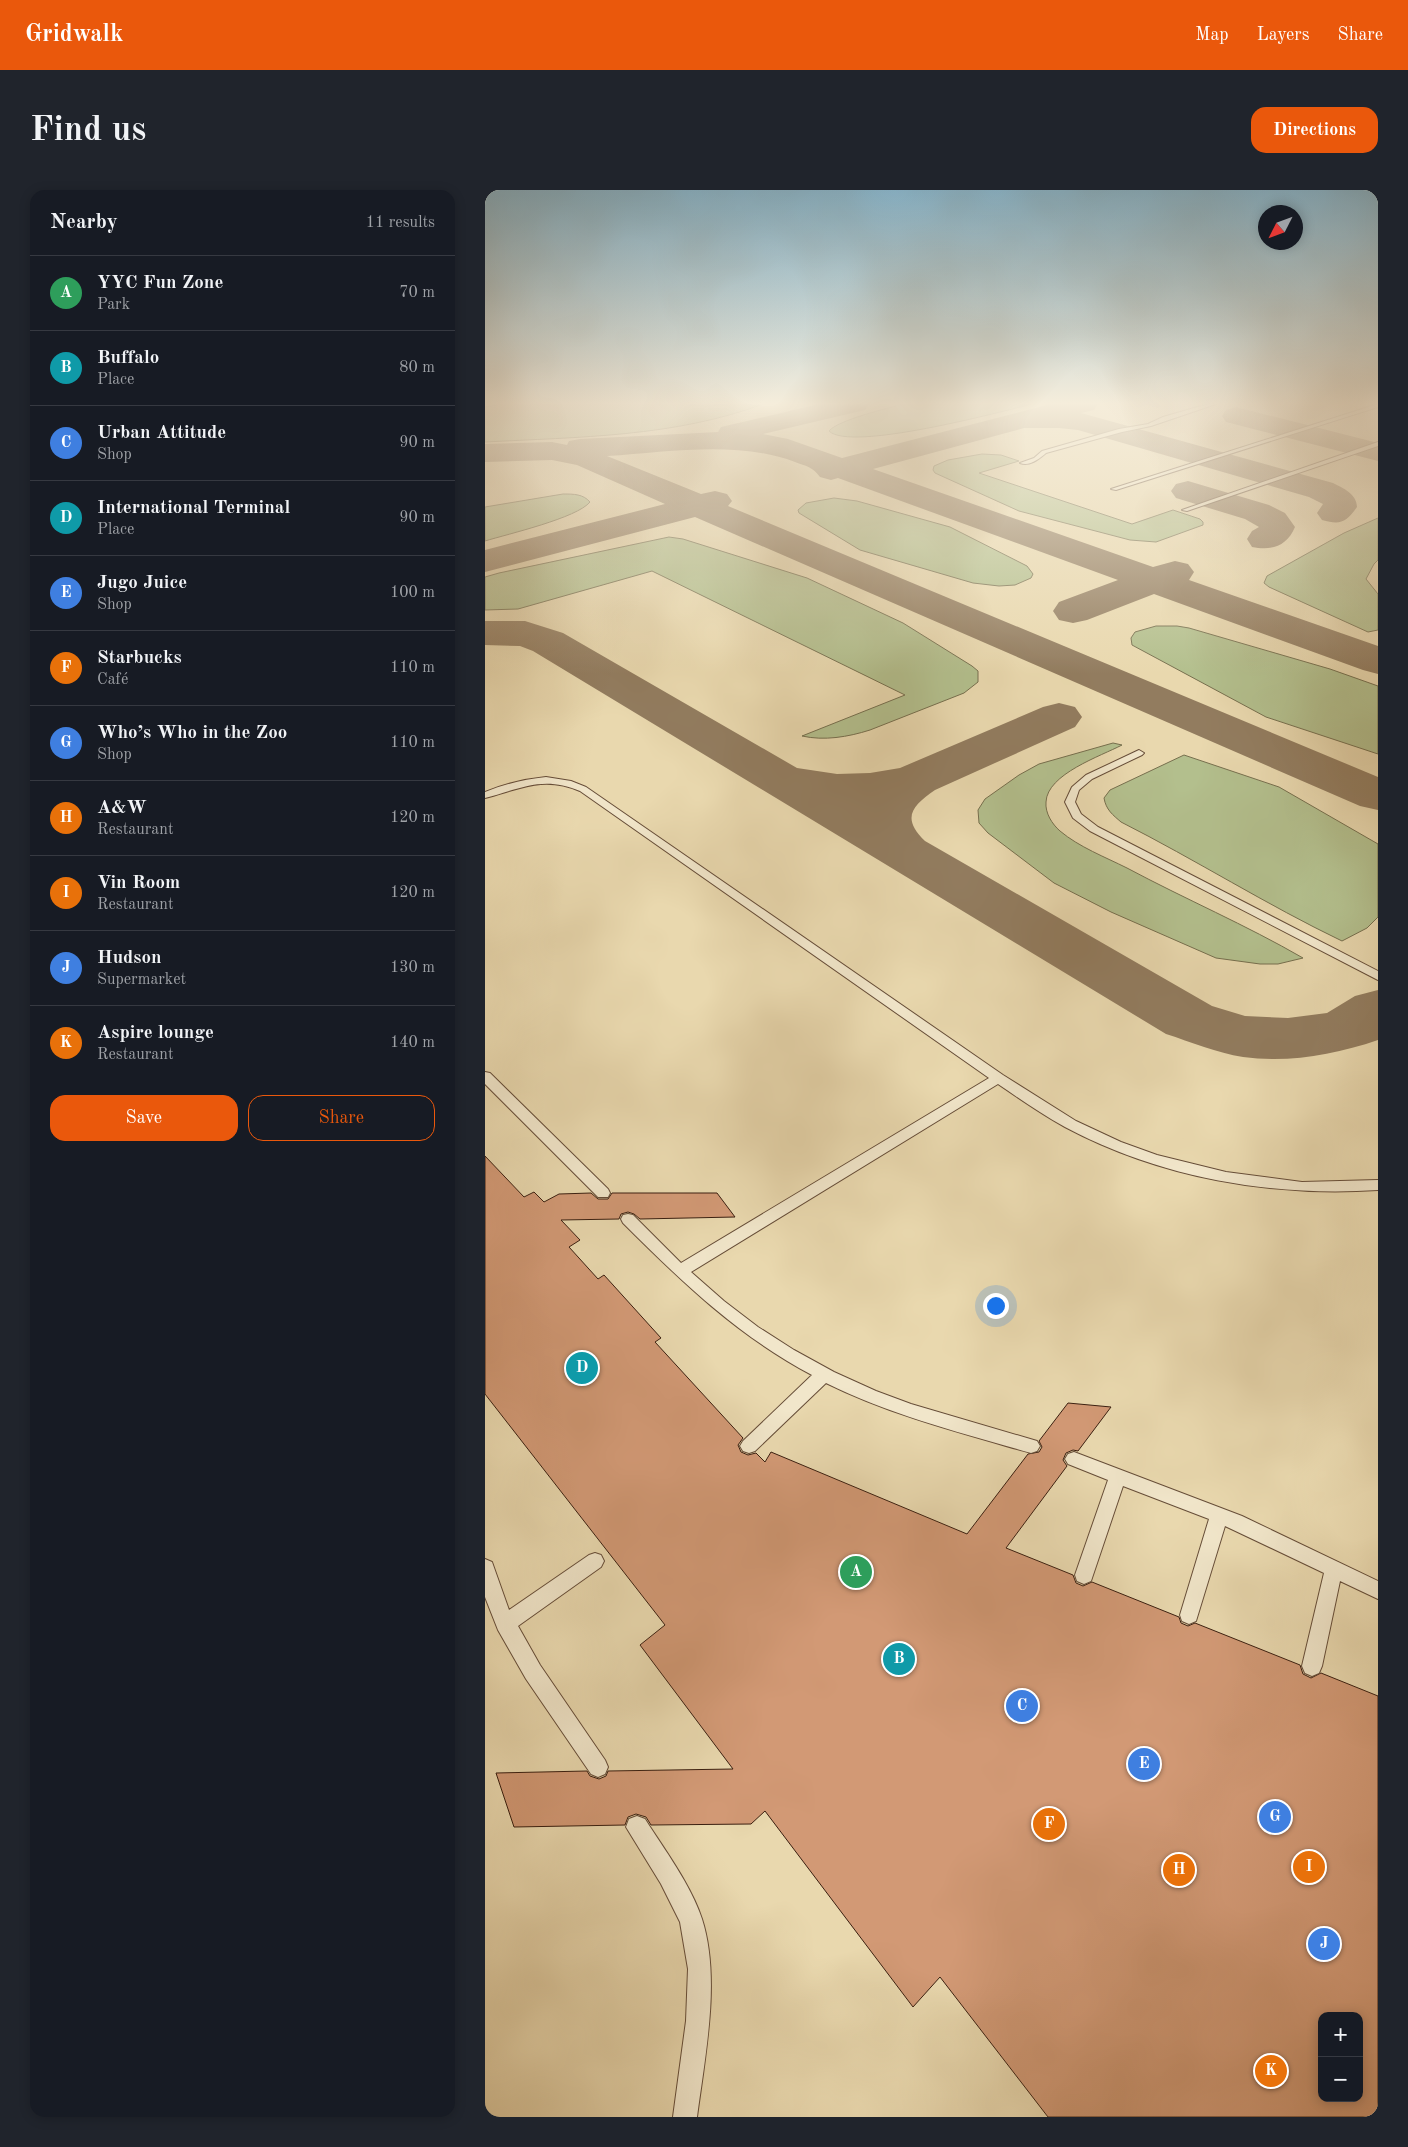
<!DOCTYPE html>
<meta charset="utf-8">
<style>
body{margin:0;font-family:"Old Standard TT",serif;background:#20242c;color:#f1f3f6}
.controls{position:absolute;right:15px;bottom:15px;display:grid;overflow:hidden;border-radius:10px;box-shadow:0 2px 12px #0003}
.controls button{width:45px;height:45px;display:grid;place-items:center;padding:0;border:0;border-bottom:1px solid #363941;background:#171b24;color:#f1f3f6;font:25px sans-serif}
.compass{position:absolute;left:773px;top:15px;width:45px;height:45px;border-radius:50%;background:#171b24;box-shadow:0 2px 12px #0003;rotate:228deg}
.you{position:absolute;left:510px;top:1115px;width:18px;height:18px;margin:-12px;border:4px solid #fff;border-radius:50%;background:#1a73e8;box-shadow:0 0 0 8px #1a73e833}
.badge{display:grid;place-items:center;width:32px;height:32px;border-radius:50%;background:#ea580c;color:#fff;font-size:16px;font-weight:700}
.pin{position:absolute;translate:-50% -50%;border:2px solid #fff;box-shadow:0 1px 5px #0006}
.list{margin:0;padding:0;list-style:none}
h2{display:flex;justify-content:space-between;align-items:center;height:65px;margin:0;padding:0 20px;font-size:21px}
h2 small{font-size:16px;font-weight:400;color:#9ea1a6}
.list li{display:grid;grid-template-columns:32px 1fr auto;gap:15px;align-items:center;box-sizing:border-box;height:75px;padding:0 20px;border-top:1px solid #363941}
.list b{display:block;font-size:19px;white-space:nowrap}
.list p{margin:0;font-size:16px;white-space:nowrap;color:#9ea1a6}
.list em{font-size:16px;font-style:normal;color:#9ea1a6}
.actions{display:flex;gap:10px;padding:15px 20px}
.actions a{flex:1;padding:11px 0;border:1px solid #ea580c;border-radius:15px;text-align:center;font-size:18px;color:#ea580c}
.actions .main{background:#ea580c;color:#fff}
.map{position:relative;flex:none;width:893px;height:1927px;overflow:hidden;border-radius:15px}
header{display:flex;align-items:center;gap:30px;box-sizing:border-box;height:70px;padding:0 25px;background:#ea580c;color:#fff}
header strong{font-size:24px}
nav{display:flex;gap:28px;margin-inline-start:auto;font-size:18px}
.intro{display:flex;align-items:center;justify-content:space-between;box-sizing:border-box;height:120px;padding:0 30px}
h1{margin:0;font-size:35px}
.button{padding:12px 22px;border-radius:15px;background:#ea580c;color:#fff;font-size:18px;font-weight:700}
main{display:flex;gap:30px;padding:0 30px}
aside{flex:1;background:#171b24;border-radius:15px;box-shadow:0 2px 12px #0003}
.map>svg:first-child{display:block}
.green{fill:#b3bf8d;stroke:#766f4e}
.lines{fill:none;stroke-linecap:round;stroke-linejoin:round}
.taxiway{fill:#927c5f;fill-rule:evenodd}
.building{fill:#d29975;stroke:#3a1f10;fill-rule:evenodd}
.lane-casing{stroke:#664d38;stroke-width:2}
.lane{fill:#f1e6ca;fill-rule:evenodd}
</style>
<header>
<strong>Gridwalk</strong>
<nav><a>Map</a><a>Layers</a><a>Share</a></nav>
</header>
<div class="intro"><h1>Find us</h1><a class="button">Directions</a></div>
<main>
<aside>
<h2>Nearby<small>11 results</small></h2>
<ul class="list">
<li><span class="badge" style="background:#2e9e5b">A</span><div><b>YYC Fun Zone</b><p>Park</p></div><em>70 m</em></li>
<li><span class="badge" style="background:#0f9aa8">B</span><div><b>Buffalo</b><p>Place</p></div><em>80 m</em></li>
<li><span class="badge" style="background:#3f7fe0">C</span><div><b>Urban Attitude</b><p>Shop</p></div><em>90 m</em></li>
<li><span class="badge" style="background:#0f9aa8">D</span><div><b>International Terminal</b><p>Place</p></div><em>90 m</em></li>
<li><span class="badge" style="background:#3f7fe0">E</span><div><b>Jugo Juice</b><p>Shop</p></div><em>100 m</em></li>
<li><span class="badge" style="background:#e8710a">F</span><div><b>Starbucks</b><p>Café</p></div><em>110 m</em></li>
<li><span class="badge" style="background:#3f7fe0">G</span><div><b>Who’s Who in the Zoo</b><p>Shop</p></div><em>110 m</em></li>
<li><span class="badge" style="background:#e8710a">H</span><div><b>A&amp;W</b><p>Restaurant</p></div><em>120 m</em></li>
<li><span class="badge" style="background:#e8710a">I</span><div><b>Vin Room</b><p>Restaurant</p></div><em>120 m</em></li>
<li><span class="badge" style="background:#3f7fe0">J</span><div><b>Hudson</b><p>Supermarket</p></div><em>130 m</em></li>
<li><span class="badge" style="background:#e8710a">K</span><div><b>Aspire lounge</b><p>Restaurant</p></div><em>140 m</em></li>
</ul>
<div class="actions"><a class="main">Save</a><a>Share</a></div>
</aside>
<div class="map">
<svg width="893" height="1927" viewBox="0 0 893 1927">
<rect width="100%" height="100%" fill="#e9d8ae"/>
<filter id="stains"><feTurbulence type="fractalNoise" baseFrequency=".004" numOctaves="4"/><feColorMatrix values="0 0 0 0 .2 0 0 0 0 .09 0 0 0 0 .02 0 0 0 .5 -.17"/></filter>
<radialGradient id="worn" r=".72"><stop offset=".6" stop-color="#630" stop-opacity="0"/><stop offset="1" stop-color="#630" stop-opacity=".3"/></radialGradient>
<path class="green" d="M16,214H278C190,247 93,247 0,252V217Z
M419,214H547C515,222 365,262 344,241C353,230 403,218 419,214Z
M497,264L516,265L534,271L494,283L647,334L688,320L715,329L718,332V335L671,352L645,350L534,321L450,283L448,280L449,276L463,270Z
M78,304C89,304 98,304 105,312C92,328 23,344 0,351V317Z
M349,308L372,311L465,337L542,376L548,384L546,388L530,395L514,396L488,393L375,360L314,323L313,320L321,313Z
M893,328V370L889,374L881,389L893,404V440L883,442L784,397L779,393L782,386L859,343Z
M184,347L198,349L322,388L418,433L487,476L493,481V492L479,503L385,540C363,547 339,551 317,546L420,505L167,381L33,419L0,420V387L14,383Z
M671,436H692L704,438L845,479L893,496V564L781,527L647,455L646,448L650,442Z
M628,553L637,555C616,566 562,584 561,612C560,623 567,634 575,641C594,657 620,667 642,678C700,709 761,735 818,768L793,774H775L731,768L626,722L569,693L503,643L494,633L493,620L500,609L534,585L554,574Z
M699,565L794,597L893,654V727L882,738L857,751C782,715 711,670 636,632C628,625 621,620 619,608L625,600Z"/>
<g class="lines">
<path class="taxiway" d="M334,214H384L380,220L278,244L303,249L357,268L566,214H613L609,220L596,223L848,293C858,298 872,304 872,317C861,333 855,335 837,330L832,323L838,314L824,307L593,240L574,238H539L388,279L668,377L690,371L703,374L709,382L704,390L893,456V484L878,480L669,404L602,430L588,433L574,430L568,421L574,412L633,390L353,288L346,290L335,287C328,277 321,276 310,272C251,250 184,262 122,266L216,304L230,301L242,304L247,311L243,316L893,587V620L875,616L210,327L0,382V360L180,314L92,275L67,270L0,272V254L67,252L82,255L84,251L95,249L233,242L236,237Z
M751,217L893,253V271L741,232L737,226L741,220Z
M703,291L784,315L800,323L810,337C802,356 787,361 767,357L762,349L767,341L774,337L760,329L691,308L686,301L691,294Z
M0,431H40L78,443L312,578L352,584L385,583L415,578L558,517L574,513L590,517L597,527L590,537L450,600C427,616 416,628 440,651L727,816L760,826L803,828L842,823L870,806L893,800V850C849,865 804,873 758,867C732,863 706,852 681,844L48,461L35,456L0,455Z"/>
</g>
<path class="building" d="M0,966L39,1007L49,1002L59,1012L74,1004L106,1003L113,1009H123L127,1003H232L250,1027L155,1029L149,1024L143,1022L136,1024L134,1029L76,1030L95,1050L84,1057L113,1089L119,1085L176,1148L170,1152L258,1248L253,1255L256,1262L263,1265L271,1263L280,1272L286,1262L482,1344L543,1264L554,1262L557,1257L554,1251L583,1213L626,1217L593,1261L588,1260L581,1263L578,1270L582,1276L521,1358L588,1385L591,1393L598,1396L607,1392L694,1427L696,1433L703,1436L710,1433L815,1475L818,1484L826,1488L836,1483L893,1506V1927H563L455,1787L428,1817L280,1621L266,1634L166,1635L161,1627L151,1624L143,1627L140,1635L29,1637L11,1583L102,1581L105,1586L114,1589L121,1586L123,1581L248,1579L155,1455L180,1435L0,1204ZM837,1826H874V1908H837Z"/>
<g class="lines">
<defs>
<path id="lane" d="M723,214H731L666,236L637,242L561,263C554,269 544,277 535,273L549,268L557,261L634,239L663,234L678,227Z
M893,214V217L631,300L626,299Z
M893,252V256L702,321L697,320Z
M654,560L659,563L657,565L607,589L594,600L590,612L596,624L613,637L893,781V790L605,641L588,628L580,612L587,597L601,585Z
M61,587L86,591L101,597L518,885L591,931L636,952L672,965L741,982L817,992L893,990V1000C786,1007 676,988 580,937C556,924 535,909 513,894L206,1082L239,1111L273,1137L309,1160L349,1182L391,1201L426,1214L552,1251L555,1256L552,1261L546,1263C476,1243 406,1225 341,1193L270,1261L264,1263L258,1261L255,1256L258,1251L327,1185C253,1146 196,1091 138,1033L136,1029L138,1025L143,1024L148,1025L196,1073L504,888L95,601C58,585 35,599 0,608V602C20,594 40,589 61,587Z
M0,882L5,883L123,999L125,1003L123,1007H113L0,894Z
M589,1262L757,1326L893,1391V1409L855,1391L837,1476L834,1483L827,1486L820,1483L817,1476L839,1383L740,1336L711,1431L704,1434L697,1431L695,1425L724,1329L638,1296L606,1391L599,1394L592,1391L590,1385L623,1290L583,1274L580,1269L583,1264Z
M110,1363L116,1365L119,1371L116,1377L33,1436L55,1475L120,1570L123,1577L120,1584L113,1587L106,1584L41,1489L13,1440L0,1407V1369L7,1372L24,1420L104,1365Z
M152,1626L160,1629C179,1659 206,1695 217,1729C236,1788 220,1866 212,1927H188L201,1831L203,1779L195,1732L176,1694L141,1637L144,1629Z"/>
</defs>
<use href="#lane" class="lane-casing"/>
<use href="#lane" class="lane"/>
</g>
<linearGradient id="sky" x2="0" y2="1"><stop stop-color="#87b6ce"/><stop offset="0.44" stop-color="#f5eddb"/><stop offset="1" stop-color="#f5eddb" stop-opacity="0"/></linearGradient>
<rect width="893" height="484" fill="url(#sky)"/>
<rect width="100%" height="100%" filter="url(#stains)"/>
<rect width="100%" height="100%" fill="url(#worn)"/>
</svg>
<div class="controls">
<button>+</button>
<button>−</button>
</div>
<svg class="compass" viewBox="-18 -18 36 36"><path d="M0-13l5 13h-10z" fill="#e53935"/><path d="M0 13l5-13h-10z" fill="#9ea1a6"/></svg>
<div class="you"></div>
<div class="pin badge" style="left:371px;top:1382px;background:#2e9e5b">A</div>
<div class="pin badge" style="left:414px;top:1469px;background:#0f9aa8">B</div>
<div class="pin badge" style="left:537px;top:1516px;background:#3f7fe0">C</div>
<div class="pin badge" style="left:97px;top:1178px;background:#0f9aa8">D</div>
<div class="pin badge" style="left:659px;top:1574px;background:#3f7fe0">E</div>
<div class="pin badge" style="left:564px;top:1634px;background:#e8710a">F</div>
<div class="pin badge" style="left:790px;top:1627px;background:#3f7fe0">G</div>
<div class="pin badge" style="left:694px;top:1680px;background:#e8710a">H</div>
<div class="pin badge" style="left:824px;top:1677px;background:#e8710a">I</div>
<div class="pin badge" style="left:839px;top:1754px;background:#3f7fe0">J</div>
<div class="pin badge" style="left:786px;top:1881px;background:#e8710a">K</div>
</div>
</main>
